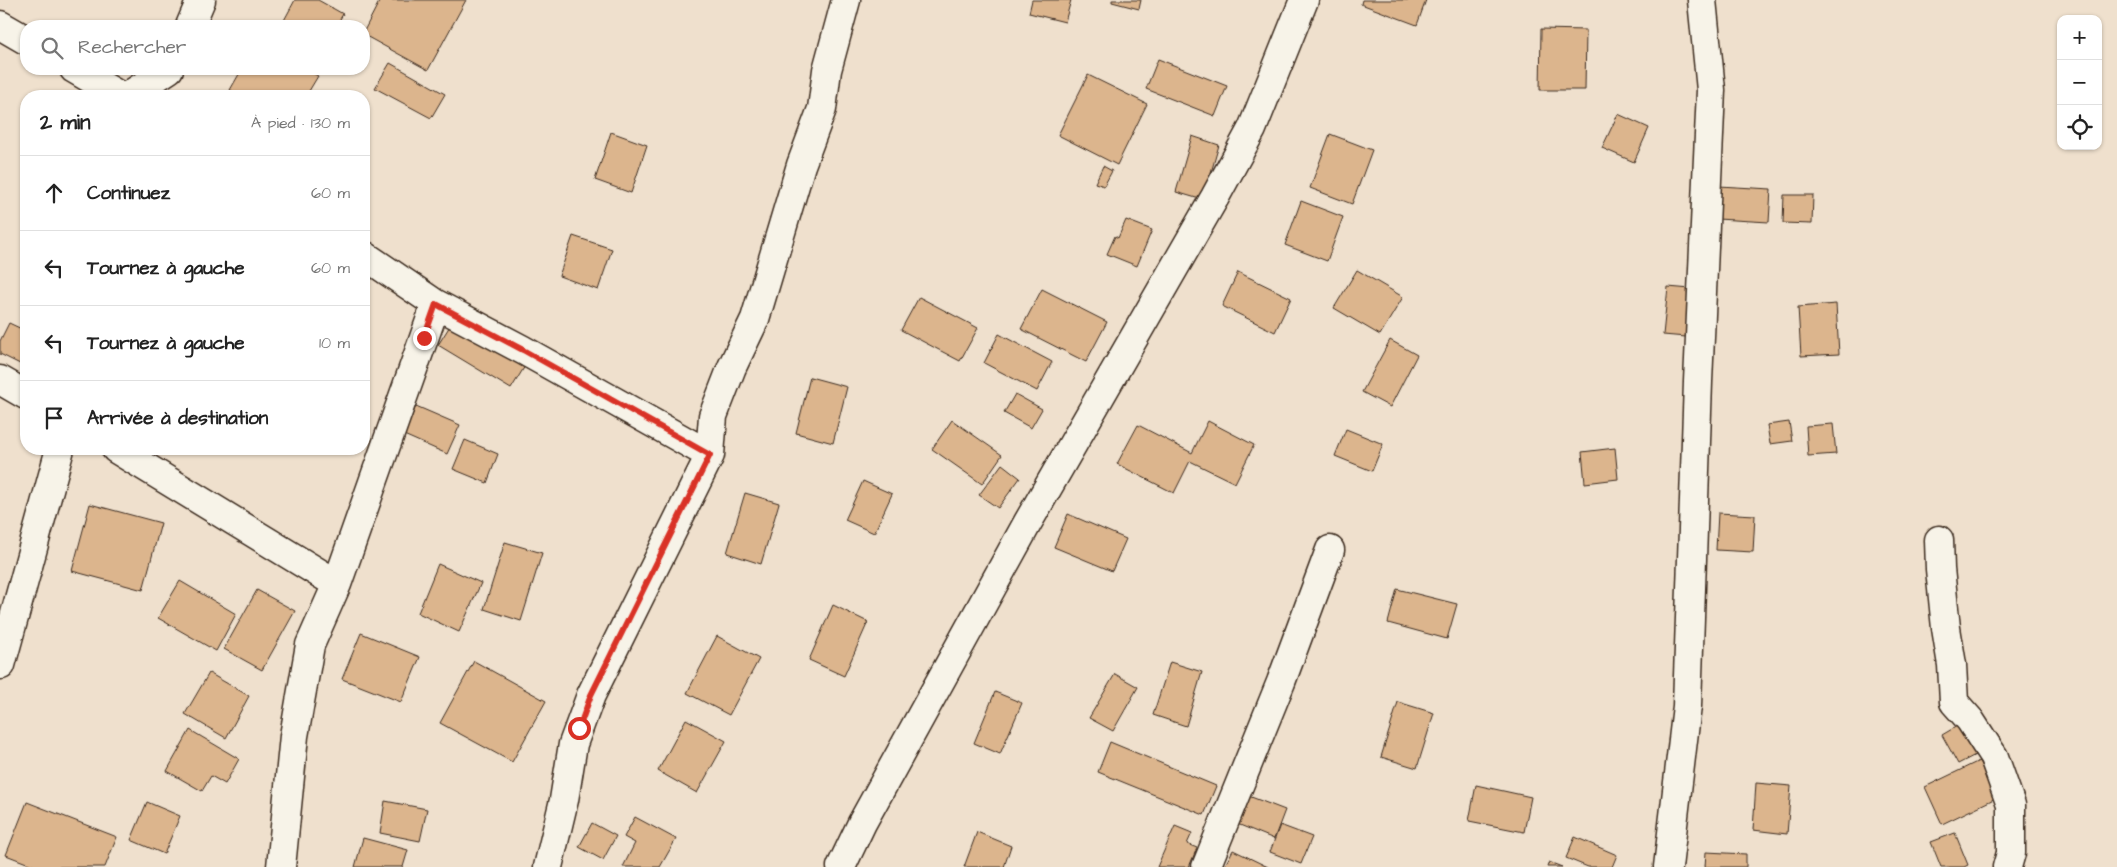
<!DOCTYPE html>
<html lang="fr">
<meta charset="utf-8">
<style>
body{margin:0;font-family:"Architects Daughter",sans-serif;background:#f6f6f6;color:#222}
.controls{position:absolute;right:15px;top:15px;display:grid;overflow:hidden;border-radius:10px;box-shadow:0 1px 4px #0004}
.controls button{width:45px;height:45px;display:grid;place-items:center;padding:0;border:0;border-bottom:1px solid #e0e0e0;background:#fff;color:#222;font:25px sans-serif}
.stop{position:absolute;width:15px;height:15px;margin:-11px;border:4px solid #d93025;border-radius:50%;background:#fff}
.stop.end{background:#d93025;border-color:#fff;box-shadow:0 1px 5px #0008}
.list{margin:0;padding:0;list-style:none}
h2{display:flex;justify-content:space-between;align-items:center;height:65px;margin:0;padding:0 20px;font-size:21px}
h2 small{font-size:16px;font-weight:400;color:#767676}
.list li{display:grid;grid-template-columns:32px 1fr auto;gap:15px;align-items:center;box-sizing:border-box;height:75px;padding:0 20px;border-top:1px solid #e0e0e0}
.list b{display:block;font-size:19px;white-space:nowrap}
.list em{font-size:16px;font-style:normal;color:#767676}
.icon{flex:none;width:28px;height:28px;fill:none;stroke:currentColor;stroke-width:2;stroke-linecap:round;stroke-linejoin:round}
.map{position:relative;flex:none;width:2117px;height:867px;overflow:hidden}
.search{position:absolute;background:#fff;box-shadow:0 1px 4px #0004;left:20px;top:20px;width:350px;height:55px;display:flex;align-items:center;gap:12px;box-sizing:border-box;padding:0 18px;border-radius:20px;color:#767676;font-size:19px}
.panel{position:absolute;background:#fff;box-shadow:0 1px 4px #0004;left:20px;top:90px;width:350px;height:365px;border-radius:20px}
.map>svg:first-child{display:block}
.building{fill:#dcb58d;stroke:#3b2a1e}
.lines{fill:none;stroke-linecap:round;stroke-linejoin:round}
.minor-casing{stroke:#3b2a1e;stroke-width:31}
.minor{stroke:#f7f3e8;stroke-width:28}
.route{stroke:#d93025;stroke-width:6}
</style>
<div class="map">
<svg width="2117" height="867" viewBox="0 0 2117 867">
<rect width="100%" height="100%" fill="#efe0cd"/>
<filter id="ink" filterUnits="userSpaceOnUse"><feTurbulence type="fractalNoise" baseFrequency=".02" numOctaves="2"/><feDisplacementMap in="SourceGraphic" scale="10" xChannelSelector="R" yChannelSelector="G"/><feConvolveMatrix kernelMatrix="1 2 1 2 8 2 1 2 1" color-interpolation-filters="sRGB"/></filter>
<g filter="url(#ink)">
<path class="building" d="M295,0H318L343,14L336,26H281Z
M380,0H466L428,70L364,35V31Z
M1032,0H1071L1065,22L1029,13Z
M1112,0H1141L1139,9L1112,2Z
M1362,0H1426L1417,25L1361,4Z
M1541,29L1586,30L1585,90H1540Z
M1158,59L1227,86L1215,116L1146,89Z
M390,63L445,94L431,118L375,88Z
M242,69H305L318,76L306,96H242L230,90Z
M1088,75L1147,104L1117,165L1058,135Z
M1618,114L1649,128L1634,162L1602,148Z
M611,132L647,145L631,193L595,180Z
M1330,134L1372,150L1352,204L1310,188Z
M1192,136L1219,145L1203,200L1176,192Z
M1103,166L1112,171L1104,186L1095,183Z
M1719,186L1771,189L1769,222L1717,219Z
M1784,195H1813L1812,224L1783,223Z
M1301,201L1343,217L1327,261L1285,245Z
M1126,220L1152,230L1137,266L1107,254L1115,236L1118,238Z
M573,236L612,249L598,290L559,276Z
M1357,270L1403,297L1380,335L1334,308Z
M1238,272L1291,298L1275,332L1222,306Z
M1668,287L1691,289L1686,337L1663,335Z
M1042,289L1107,322L1086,362L1021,329Z
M919,297L978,328L960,361L901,330Z
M1836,304L1839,354L1801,356L1798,307Z
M453,321L525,366L511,389L438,345Z
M9,323L26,331V367L0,354V341Z
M999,334L1052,362L1037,391L984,363Z
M1390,340L1417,355L1390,407L1362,392Z
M810,377L847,387L833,443L796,433Z
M1015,394L1042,409L1031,428L1004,413Z
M416,406L460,425L447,454L404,435Z
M952,420L1002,455L982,484L932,449Z
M1208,421L1254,445L1235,483L1190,461L1174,493L1117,464L1138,425L1192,453Z
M1789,422L1792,441L1770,444L1767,425Z
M1833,424L1836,454L1808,456L1806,426Z
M1346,429L1383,444L1372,471L1335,456Z
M465,440L498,454L487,483L453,469Z
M1615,448L1618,479L1585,483L1582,452Z
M1002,464L1020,478L998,508L979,495Z
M863,481L892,494L874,533L845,520Z
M745,493L779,503L761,564L727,553Z
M90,504L161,523L143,590L72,571Z
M1718,513L1755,515L1753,552L1716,550Z
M1068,514L1126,539L1112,571L1054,547Z
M505,542L542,553L521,621L484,609Z
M438,564L481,583L459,632L418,613Z
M180,581L236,614L216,651L158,618Z
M1397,589L1457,604L1447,639L1388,623Z
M257,590L295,611L262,670L224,649Z
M833,605L868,622L844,676L809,660Z
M361,633L420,657L401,702L342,679Z
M717,636L759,659L729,715L687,693Z
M474,661L546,701L512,762L440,723Z
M1170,662L1202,672L1186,726L1153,715Z
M209,673L249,696L226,738L185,714Z
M1115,674L1138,687L1113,731L1089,718Z
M995,692L1022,703L1000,754L974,743Z
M1398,702L1434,713L1417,768L1381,757Z
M686,719L726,741L697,793L658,771Z
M1964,722L1981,752L1958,764L1942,735Z
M190,730L239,759L225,784L211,776L202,791L167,771Z
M1110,742L1216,786L1204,815L1098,772Z
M1979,761L1996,798L1942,824L1925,787Z
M1756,783L1791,786L1787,834L1753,830Z
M1476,785L1531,797L1524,832L1469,821Z
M1246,795L1285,810L1274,839L1235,823Z
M385,801L427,809L420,841L380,833Z
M27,802L117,837L105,867H37L6,855Z
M147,802L180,816L164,854L131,840Z
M635,817L676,839L660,867H623L635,843L624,837Z
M592,823L616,836L603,860L579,847Z
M1280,825L1312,837L1301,864L1270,852Z
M1175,826L1192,833L1187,844L1197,848L1189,867H1157Z
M977,832L1011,846L1004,867H964Z
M1955,833L1968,865L1964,867H1941L1931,842Z
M1575,837L1617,855L1612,867H1588L1566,858Z
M363,838L408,850L403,867H355Z
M1233,850L1268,867H1224Z
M1706,852L1746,854V867H1705Z
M1549,862L1562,867H1547Z"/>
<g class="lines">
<defs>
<path id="minor" d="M0,25L26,40
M190,26L201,0
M74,69L120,96
M128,96L169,69
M364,255L436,304L523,350L710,455
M0,380L26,395
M116,449L337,584
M1939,540L1940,569L1946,628L1952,665L1954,702L1970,720L1994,757L2011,805V853L2007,867
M1,665L60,449
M281,867L294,736L310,645L337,584L436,304
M548,867L564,800L573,744L591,695L710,455L713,416L732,367L755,319L801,165L822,109L827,70L846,0
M841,867L862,823L1028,522L1215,197L1252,129L1304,0
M1206,867L1281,682L1330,550
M1668,867L1687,706L1698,382L1711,90L1702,0"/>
</defs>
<use href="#minor" class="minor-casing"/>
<use href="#minor" class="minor"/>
</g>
</g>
<g class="lines" filter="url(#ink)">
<path class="route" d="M424,338L436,304L523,350L710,455L591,695L579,728"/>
</g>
</svg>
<div class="controls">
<button>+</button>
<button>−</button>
<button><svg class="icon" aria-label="locate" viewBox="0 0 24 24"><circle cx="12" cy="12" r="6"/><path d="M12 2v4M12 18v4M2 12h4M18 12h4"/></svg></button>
</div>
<div class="stop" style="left:579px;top:728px"></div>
<div class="stop end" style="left:424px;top:338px"></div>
<div class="search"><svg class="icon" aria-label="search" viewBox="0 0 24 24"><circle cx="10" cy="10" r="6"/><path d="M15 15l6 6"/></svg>Rechercher</div>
<section class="panel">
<h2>2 min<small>À pied · 130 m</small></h2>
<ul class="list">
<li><svg class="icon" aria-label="ahead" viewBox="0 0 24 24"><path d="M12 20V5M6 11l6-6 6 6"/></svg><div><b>Continuez</b></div><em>60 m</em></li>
<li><svg class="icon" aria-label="left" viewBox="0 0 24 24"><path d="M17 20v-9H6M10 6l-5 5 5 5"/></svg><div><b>Tournez à gauche</b></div><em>60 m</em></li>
<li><svg class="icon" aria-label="left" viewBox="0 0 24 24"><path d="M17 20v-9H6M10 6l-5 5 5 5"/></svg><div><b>Tournez à gauche</b></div><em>10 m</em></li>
<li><svg class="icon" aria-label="arrive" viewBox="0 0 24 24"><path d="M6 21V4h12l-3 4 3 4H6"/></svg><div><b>Arrivée à destination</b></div></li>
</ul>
</section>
</div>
